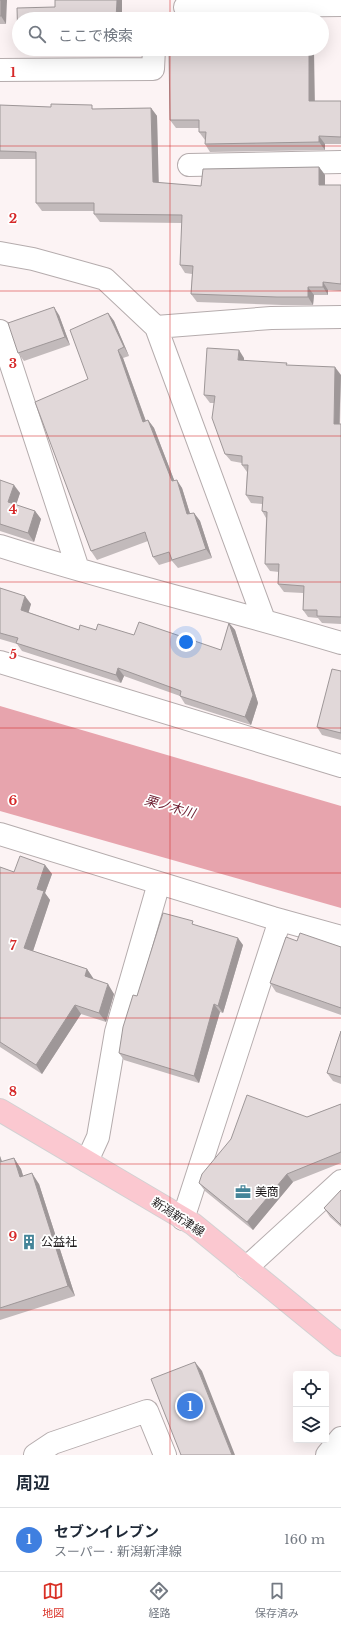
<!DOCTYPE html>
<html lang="ja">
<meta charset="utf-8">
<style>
body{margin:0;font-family:"Libre Baskerville","Noto Sans JP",serif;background:#f2f2f3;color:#1f2937}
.controls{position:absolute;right:12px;bottom:12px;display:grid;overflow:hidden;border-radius:4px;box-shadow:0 4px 16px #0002}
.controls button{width:36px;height:36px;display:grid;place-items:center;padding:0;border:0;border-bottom:1px solid #e0e1e3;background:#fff;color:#1f2937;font:20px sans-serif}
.you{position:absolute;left:186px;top:642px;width:14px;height:14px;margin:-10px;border:3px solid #fff;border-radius:50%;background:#1a73e8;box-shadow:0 0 0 6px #1a73e833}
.badge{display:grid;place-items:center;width:26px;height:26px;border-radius:50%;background:#d93025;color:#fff;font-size:13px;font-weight:700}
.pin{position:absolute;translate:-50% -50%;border:2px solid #fff;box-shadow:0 1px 4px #0006}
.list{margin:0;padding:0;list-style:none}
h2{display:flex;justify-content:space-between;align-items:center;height:52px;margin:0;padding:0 16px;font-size:17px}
h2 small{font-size:13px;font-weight:400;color:#747a83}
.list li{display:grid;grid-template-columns:26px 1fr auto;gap:12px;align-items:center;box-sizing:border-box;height:64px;padding:0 16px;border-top:1px solid #e0e1e3}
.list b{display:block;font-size:15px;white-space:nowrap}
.list p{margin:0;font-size:13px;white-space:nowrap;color:#747a83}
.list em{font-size:13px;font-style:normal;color:#747a83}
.icon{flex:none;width:22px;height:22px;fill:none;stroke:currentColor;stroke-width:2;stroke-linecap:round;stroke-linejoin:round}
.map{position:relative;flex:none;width:341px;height:1455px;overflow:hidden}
.search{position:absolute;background:#fff;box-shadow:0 4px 16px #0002;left:12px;right:12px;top:12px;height:44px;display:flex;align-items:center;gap:10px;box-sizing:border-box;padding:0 14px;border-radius:22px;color:#747a83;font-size:15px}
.sheet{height:116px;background:#fff}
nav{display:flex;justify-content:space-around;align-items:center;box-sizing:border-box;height:56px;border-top:1px solid #e0e1e3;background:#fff;font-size:11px;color:#747a83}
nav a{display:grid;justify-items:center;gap:2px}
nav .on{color:#d93025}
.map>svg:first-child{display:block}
.water{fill:#e7a4ad}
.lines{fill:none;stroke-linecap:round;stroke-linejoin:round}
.minor-casing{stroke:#b5acad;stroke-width:24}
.major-casing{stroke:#d2d1d2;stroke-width:24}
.minor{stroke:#fff;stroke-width:22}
.major{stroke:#fbc8d0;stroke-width:22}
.wall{fill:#c2babb}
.shaded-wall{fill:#9e9798}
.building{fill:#e1d8d9;stroke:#9e9798}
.grid{fill:none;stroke:#d62828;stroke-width:1;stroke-opacity:0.55}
.labels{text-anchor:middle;stroke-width:3.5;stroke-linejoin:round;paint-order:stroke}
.poi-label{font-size:12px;fill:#1f1b1c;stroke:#fff;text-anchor:start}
.street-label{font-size:12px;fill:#1f1b1c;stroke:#fff}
.water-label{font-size:13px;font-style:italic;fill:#6e2033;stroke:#fff}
.grid-label{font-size:13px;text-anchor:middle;font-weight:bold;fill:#d62828;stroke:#fff;stroke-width:3.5;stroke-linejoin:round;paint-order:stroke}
</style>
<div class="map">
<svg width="341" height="1455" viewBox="0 0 341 1455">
<rect width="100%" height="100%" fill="#fcf3f4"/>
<path class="water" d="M0,706L341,806V908L0,811Z"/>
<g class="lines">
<defs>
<path id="minor" d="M185,7L341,5
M0,70L153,69L154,49
M189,165L341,162
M0,253L33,259L105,279L156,327L264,620
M156,327L271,318L341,317
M0,331L78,569
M0,546C113,582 228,609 341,643
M0,662L341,766
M0,834L273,918L341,937
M87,1161L98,1137L116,1032L159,883
M183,1219L280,920
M246,1268L341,1181
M35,1455L53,1443L147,1411L165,1455
M327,1455L341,1438"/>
<path id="major" d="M0,1110L193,1224L341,1345"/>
</defs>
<use href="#minor" class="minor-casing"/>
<use href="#major" class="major-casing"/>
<use href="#minor" class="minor"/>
<use href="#major" class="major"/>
</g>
<path class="wall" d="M0,0L6,24H0Z
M81,49H121V52L83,51Z
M169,49H313L314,51V101H341V144H325V150L210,152L205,144V140L199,132V128H176L170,120Z
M0,105L94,109L151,108L157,116L158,183L201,186L319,167L325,175V185H341V291L328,290V295H314L313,305H282L197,302L191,294L192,274L185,273L180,265L182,223L100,222L94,214V211H42L36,203V159H0Z
M108,313L114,321L129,356L123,358L146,421L148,420L154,428L174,480L182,488L190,514L194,513L200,521L212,558L178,568L172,561L159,565L153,557L148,541L97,560L91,551L88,379Z
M59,315L70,345L24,361L18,353Z
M244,358V361L288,366L341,375L340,424H341V624L322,623L318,618L308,617L303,610V593L284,592L278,584L279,572L270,571L265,564L266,518L262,511V504L251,503L246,495L247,472L242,465V463L231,461L225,454L214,403H210L204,395Z
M0,480L20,493L16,505L35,511L41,519L34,542L0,531Z
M0,588L31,604L28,612L79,630H96L134,635L221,650L229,623L235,630L258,703L251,725L185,704L180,696L124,676L121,683L22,651L17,644L0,639Z
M341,671V740L322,735L317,727Z
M45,865L52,874L45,893L50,900L33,951L87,969L93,978V979L114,994L106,1022L81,1014L42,1074L0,1047V867L14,872Z
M196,925L243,945L223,1013L220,1012L199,1083L124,1060L119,1053L137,996Z
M297,941L341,947V1015L276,992L270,983Z
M341,1031V1084L333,1081L327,1073Z
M341,1104V1163L293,1182L253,1230L205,1191L199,1183L307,1117Z
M0,1156L2,1162L14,1158L21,1169L23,1176L39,1184L75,1296L0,1320Z
M341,1190V1227L330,1217L324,1208Z"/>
<path class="shaded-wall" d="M1,0H7L6,24L1,16Z
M117,0H122V19H116Z
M309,49H313L314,51L315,109L309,101Z
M151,108L157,116L159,190L153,182Z
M319,136L325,144V150L319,142Z
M319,167L325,175V193L319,185Z
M323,282L328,290V295L323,287Z
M308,287L314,295L313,305L308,297Z
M54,307L59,315L70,345L65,337Z
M108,313L114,321L129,356L124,347Z
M118,350L123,358L149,430L143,422Z
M239,350L244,358V368L238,360Z
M335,367L341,375L339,432L334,424Z
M148,420L154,428L178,490L172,481Z
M177,480L182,488L193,523L187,514Z
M14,485L20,493L14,511L8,502Z
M35,511L41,519L34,542L28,533Z
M194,513L200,521L212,558L206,549Z
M25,596L31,604L27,618L21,610Z
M229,623L235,630L258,703L251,725L245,717Z
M118,668L124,676L121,683L116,675Z
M45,865L52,874L45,893L50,900L31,957L24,948L37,889Z
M238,938L243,945L223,1013L218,1006Z
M87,969L93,978L91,985L85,976Z
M108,984L114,994L106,1022L99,1013Z
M214,1004L220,1012L199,1083L194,1076Z
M75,1005L81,1014L42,1074L36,1065Z
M0,1156L6,1173L0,1165Z
M14,1158L21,1169L27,1188L20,1177Z
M32,1173L39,1184L75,1296L68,1286Z
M287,1174L293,1182L253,1230L247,1222Z
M195,1362L202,1371L235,1455H232Z"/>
<path class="building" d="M0,0H1V16H0Z
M55,0H117L116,19H19V42H18L17,8L55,7Z
M169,49H309V101H341V137L319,136V142L205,144L206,132H199V120H170Z
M51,104L92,105V109L151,108L153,182L201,186L203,169L319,167V185H341V284L323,282V287H308V297H277L191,294L193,266L180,265L182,215L94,214V203H36V152L0,151V105L51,107Z
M54,307L65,337L18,353L8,323Z
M108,313L124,347L118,350L143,422L148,420L172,481L177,480L187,514L194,513L206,549L172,560L169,552L153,557L145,532L91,551L35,402L88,379L70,330Z
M207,348L239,350L238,360L287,363L286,365L335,367L334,424H341V617L317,616V610H303L304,586L278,584L279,564H265L267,512L262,511L263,497L246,495L248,465H242V456L225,454L212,418L215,396L204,395Z
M0,480L14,485L8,502L35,511L28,533L0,524Z
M0,588L25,596L21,610L79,630L80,625L96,630L98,624L134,635L139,622L221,650L229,623L253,695L245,717L180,696L181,691L118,668L116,675L16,643L18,638L0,633Z
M332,669L341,671V733L317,727Z
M20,856L45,865L37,889L44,891L24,948L87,969L85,976L108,984L99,1013L75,1005L36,1065L0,1042V867L14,872Z
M163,913L193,921L192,924L238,938L218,1006L214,1004L194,1076L119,1053L123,1027L133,995L137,996Z
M300,933L341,947V1008L270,983L286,937L297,941Z
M341,1031V1077L327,1073Z
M247,1095L307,1117L341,1104V1152L287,1174L247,1222L199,1183L202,1174L231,1139Z
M14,1158L20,1177L32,1173L68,1286L0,1308V1162Z
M341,1190V1225L324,1208Z
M195,1362L232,1455H181L151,1379Z"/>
<path class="grid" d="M170,0V19M170,49V1455M0,146H341M0,291H341M0,436H341M0,582H341M0,728H341M0,873H341M0,1018H341M0,1164H341M0,1310H341"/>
<defs>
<symbol id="office-bare" viewBox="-9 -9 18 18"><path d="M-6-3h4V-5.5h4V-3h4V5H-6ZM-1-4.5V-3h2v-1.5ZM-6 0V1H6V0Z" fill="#448498" stroke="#fff" stroke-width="2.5" paint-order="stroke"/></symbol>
<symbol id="building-bare" viewBox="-9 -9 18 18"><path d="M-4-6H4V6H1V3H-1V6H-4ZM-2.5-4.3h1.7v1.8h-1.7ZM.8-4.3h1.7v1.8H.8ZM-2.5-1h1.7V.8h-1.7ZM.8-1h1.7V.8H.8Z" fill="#448498" stroke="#fff" stroke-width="2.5" paint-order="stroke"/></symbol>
</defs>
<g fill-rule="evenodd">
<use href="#office-bare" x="232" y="1181" width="22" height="22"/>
<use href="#building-bare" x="18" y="1231" width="22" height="22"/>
</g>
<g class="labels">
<g class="poi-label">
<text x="255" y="1196">美商</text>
<text x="41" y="1246">公益社</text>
</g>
<g class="street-label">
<text transform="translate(178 1217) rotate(33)" y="4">新潟新津線</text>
</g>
<g class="water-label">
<text transform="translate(170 806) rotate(16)" y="5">栗ノ木川</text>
</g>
</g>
<g class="grid-label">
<text x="13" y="77">1</text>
<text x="13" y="223">2</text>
<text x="13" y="368">3</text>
<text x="13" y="514">4</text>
<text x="13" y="659">5</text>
<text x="13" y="805">6</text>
<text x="13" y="950">7</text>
<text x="13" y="1096">8</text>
<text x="13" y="1241">9</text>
</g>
</svg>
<div class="controls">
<button><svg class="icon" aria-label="locate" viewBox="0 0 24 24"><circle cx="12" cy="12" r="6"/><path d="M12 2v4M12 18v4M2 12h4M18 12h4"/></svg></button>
<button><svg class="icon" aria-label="layers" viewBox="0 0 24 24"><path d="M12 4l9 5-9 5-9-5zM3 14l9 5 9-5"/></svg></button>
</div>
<div class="you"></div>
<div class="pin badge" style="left:190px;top:1406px;background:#3f7fe0">1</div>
<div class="search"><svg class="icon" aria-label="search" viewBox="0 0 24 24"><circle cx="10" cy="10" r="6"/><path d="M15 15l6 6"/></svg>ここで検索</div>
</div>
<section class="sheet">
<h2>周辺<small></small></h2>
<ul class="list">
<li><span class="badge" style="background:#3f7fe0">1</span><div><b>セブンイレブン</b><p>スーパー · 新潟新津線</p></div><em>160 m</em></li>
</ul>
</section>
<nav>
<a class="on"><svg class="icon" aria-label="map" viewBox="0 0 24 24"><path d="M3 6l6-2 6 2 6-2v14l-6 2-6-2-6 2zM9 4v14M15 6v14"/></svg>地図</a>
<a><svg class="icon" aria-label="directions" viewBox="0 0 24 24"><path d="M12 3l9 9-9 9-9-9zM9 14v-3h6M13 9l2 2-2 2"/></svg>経路</a>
<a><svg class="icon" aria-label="saved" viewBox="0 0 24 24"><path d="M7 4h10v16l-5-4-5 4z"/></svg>保存済み</a>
</nav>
